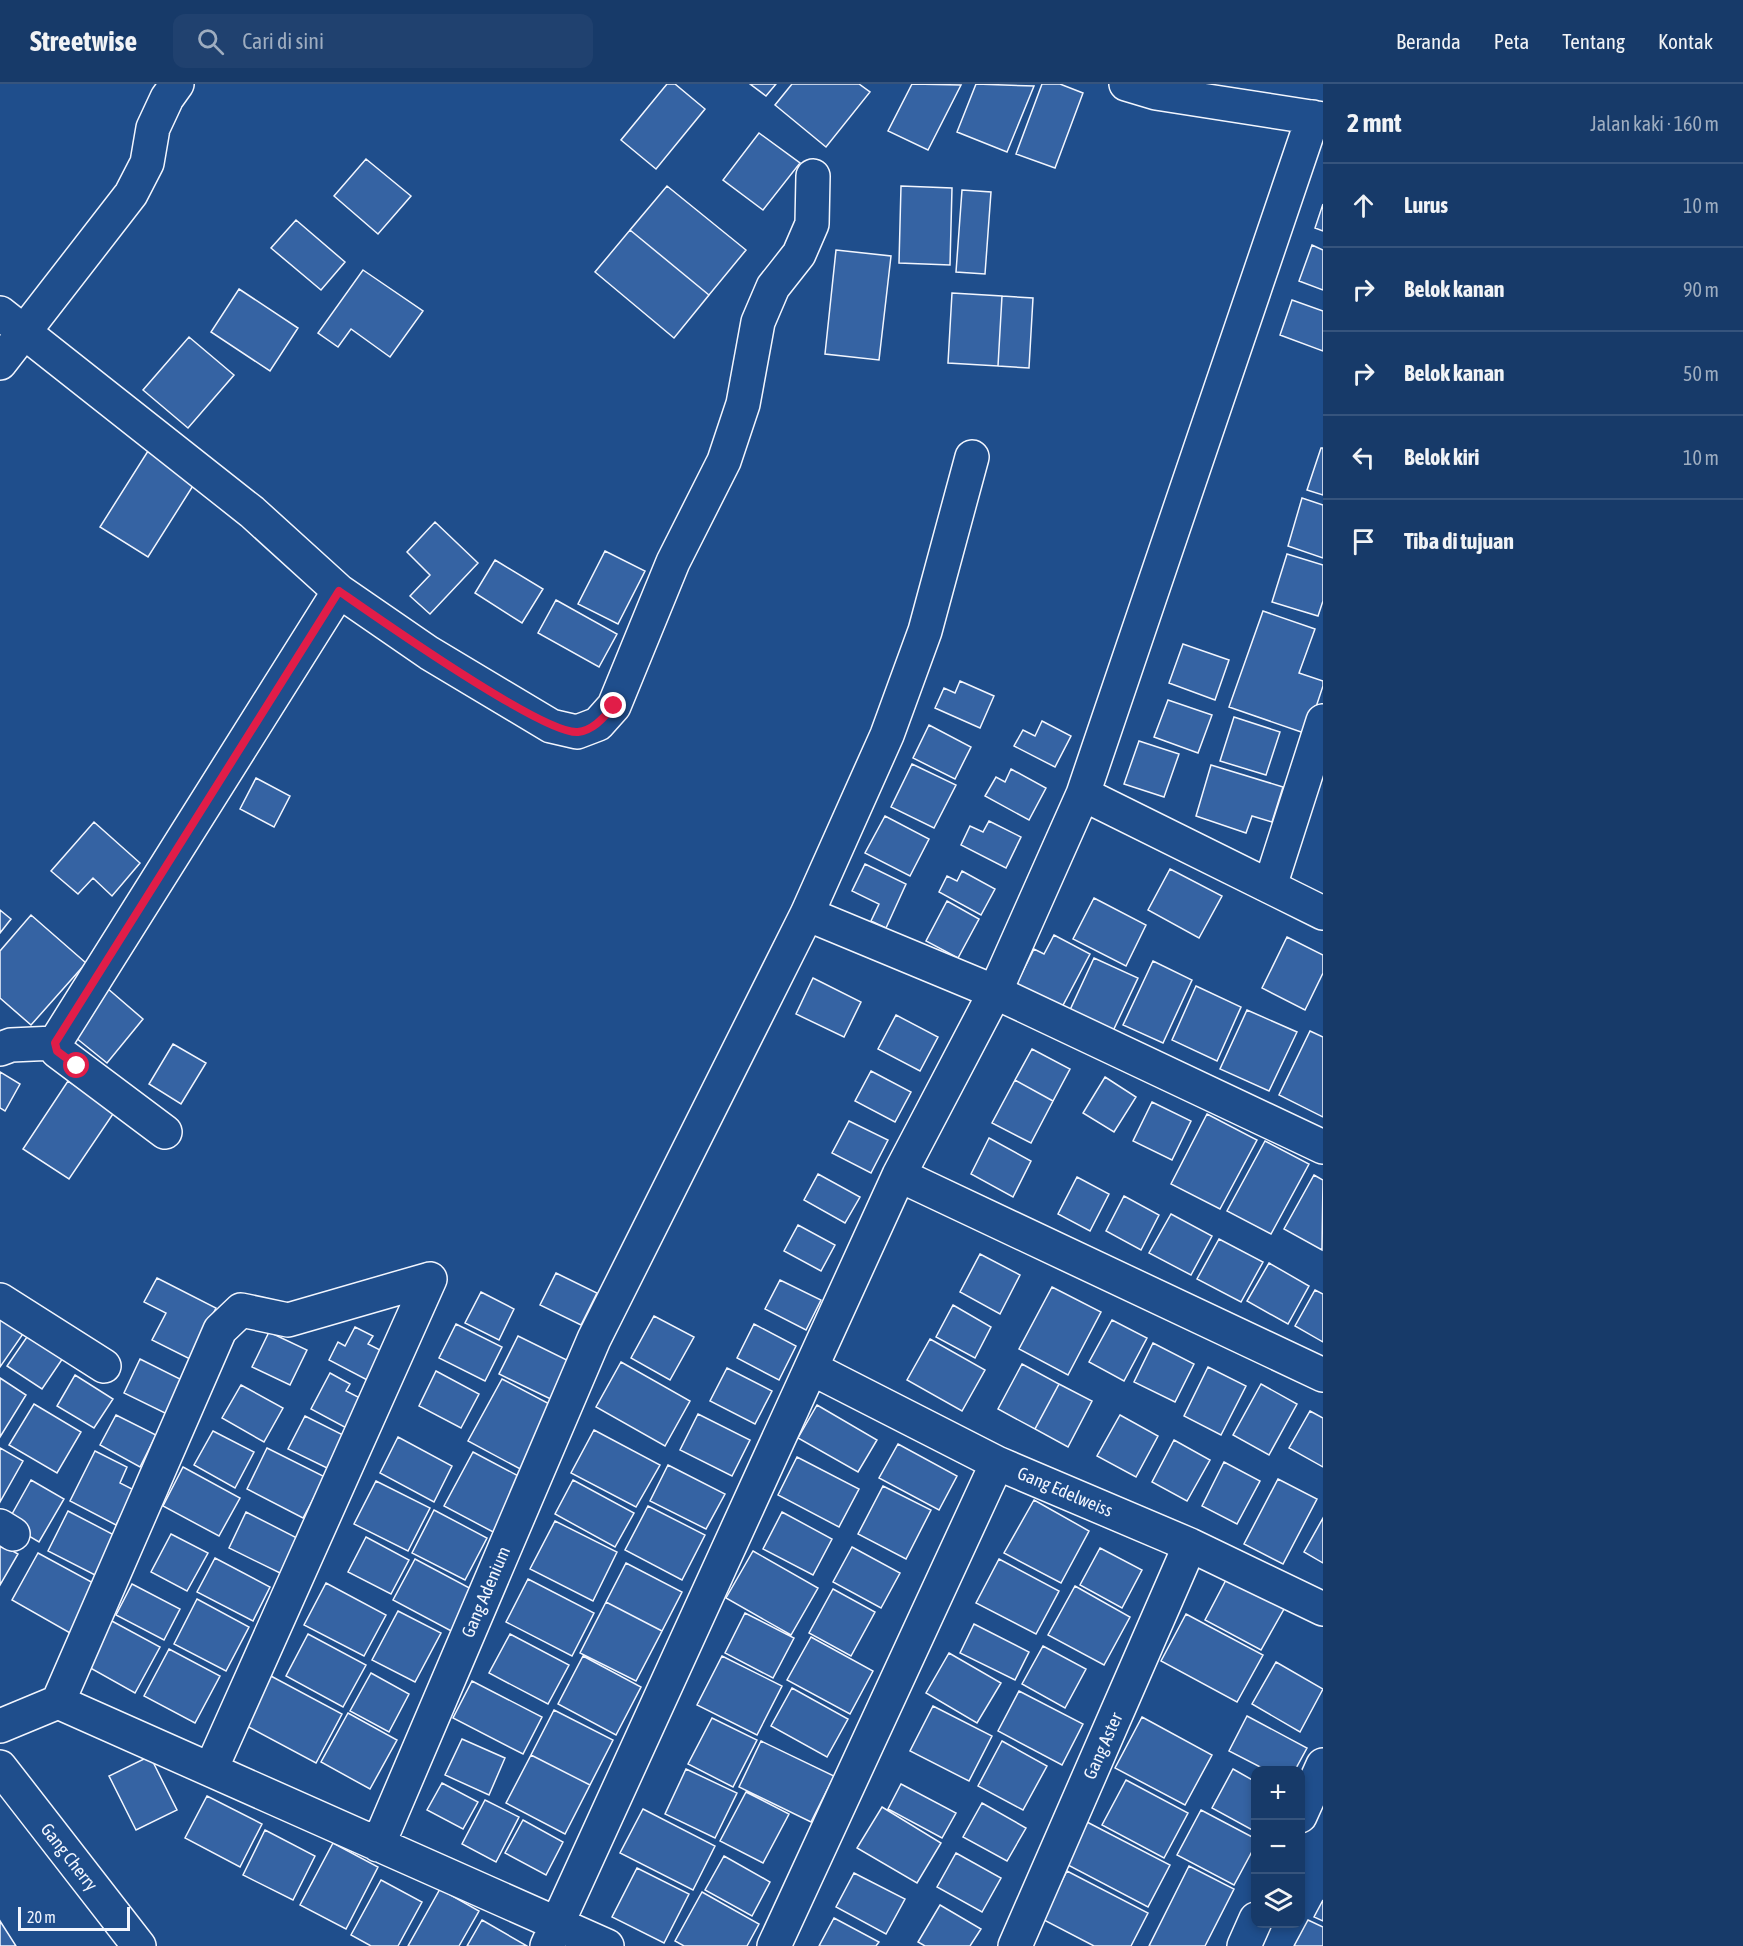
<!DOCTYPE html>
<html lang="id">
<meta charset="utf-8">
<style>
body{margin:0;font-family:"Asap Condensed",sans-serif;background:#20416f;color:#f1f3f6}
.controls{position:absolute;right:18px;bottom:18px;display:grid;overflow:hidden;border-radius:12px;box-shadow:0 3px 9px #0003}
.controls button{width:54px;height:54px;display:grid;place-items:center;padding:0;border:0;border-bottom:2px solid #36547d;background:#173a69;color:#f1f3f6;font:30px sans-serif}
.scale{position:absolute;left:18px;bottom:15px;width:112px;box-sizing:border-box;padding-left:6px;border:3px solid #f2f6ff;border-top:0;font-size:16px;line-height:21px;white-space:nowrap;color:#f2f6ff;-webkit-text-stroke:4px #1f4e8c;paint-order:stroke}
.stop{position:absolute;width:18px;height:18px;margin:-14px;border:4px solid #e11d48;border-radius:50%;background:#fff}
.stop.end{background:#e11d48;border-color:#fff;box-shadow:0 2px 6px #0008}
.list{margin:0;padding:0;list-style:none}
h2{display:flex;justify-content:space-between;align-items:center;height:78px;margin:0;padding:0 24px;font-size:26px}
h2 small{font-size:20px;font-weight:400;color:#9eadc0}
.list li{display:grid;grid-template-columns:39px 1fr auto;gap:18px;align-items:center;box-sizing:border-box;height:84px;padding:0 24px;border-top:2px solid #36547d}
.list b{display:block;font-size:22px;white-space:nowrap}
.list em{font-size:20px;font-style:normal;color:#9eadc0}
.icon{flex:none;width:33px;height:33px;fill:none;stroke:currentColor;stroke-width:2;stroke-linecap:round;stroke-linejoin:round}
.map{position:relative;flex:none;width:1323px;height:1862px;overflow:hidden}
header{display:flex;align-items:center;gap:36px;box-sizing:border-box;height:84px;padding:0 30px;background:#173a69;border-bottom:2px solid #36547d}
header strong{font-size:28px}
nav{display:flex;gap:33px;margin-inline-start:auto;font-size:21px}
.search{width:420px;height:54px;background:#20416f;display:flex;align-items:center;gap:15px;box-sizing:border-box;padding:0 21px;border-radius:12px;color:#9eadc0;font-size:22px}
main{display:flex}
aside{flex:1;background:#173a69}
.map>svg:first-child{display:block}
.building{fill:#3563a3;stroke:#f2f6ff;stroke-width:1.5}
.lines{fill:none;stroke-linecap:round;stroke-linejoin:round}
.minor-casing{stroke:#f2f6ff;stroke-width:36}
.minor{stroke:#1f4e8c;stroke-width:33}
.route{stroke:#e11d48;stroke-width:8}
.labels{text-anchor:middle;stroke-width:4.5;stroke-linejoin:round;paint-order:stroke}
.street-label{font-size:18px;fill:#f2f6ff;stroke:#1f4e8c}
</style>
<header>
<strong>Streetwise</strong>
<div class="search"><svg class="icon" aria-label="search" viewBox="0 0 24 24"><circle cx="10" cy="10" r="6"/><path d="M15 15l6 6"/></svg>Cari di sini</div>
<nav><a>Beranda</a><a>Peta</a><a>Tentang</a><a>Kontak</a></nav>
</header>
<main>
<div class="map">
<svg width="1323" height="1862" viewBox="0 0 1323 1862">
<rect width="100%" height="100%" fill="#1f4e8c"/>
<path class="building" d="M667,0H675L705,25L656,85L621,56Z
M750,0H776L766,12Z
M792,0H859L870,8L826,63L775,21Z
M912,0L961,1L928,66L888,47Z
M976,0L1034,2L1007,68L957,48Z
M1042,0H1060L1083,9L1055,84L1016,70Z
M759,49L800,79L763,126L723,96Z
M366,75L411,112L378,150L334,112Z
M667,102L746,166L709,211L630,146Z
M901,102L952,104L950,181L899,179Z
M962,106L991,108L985,190L956,188Z
M1323,120V147L1315,144Z
M296,136L345,178L321,206L271,164Z
M630,146L709,211L674,254L595,188Z
M1312,161L1323,166V206L1299,197Z
M836,166L891,172L879,276L825,270Z
M363,186L423,227L390,273L351,245L338,263L318,249Z
M239,205L298,244L270,287L211,248Z
M952,209L1002,212L998,282L948,279Z
M1002,212L1033,214L1029,284L998,282Z
M1292,216L1323,227V267L1280,251Z
M189,253L234,291L188,344L143,306Z
M1321,364H1323V411L1307,406Z
M148,367L196,397L148,473L100,443Z
M1302,414L1323,421V474L1288,462Z
M435,438L478,479L430,530L410,512L430,491L407,468Z
M605,467L645,487L618,540L578,520Z
M1287,470L1323,481V517L1318,532L1272,518Z
M495,476L543,505L522,539L475,509Z
M556,516L617,550L599,583L538,549Z
M1263,527L1315,545L1299,589L1323,597V602L1307,650L1229,623Z
M1183,560L1229,576L1215,616L1169,599Z
M960,597L994,612L980,644L935,624L944,604L955,609Z
M1168,616L1212,631L1198,669L1154,653Z
M1234,633L1280,648L1266,691L1220,677Z
M1042,637L1071,652L1055,683L1014,662L1023,646L1035,652Z
M929,641L971,663L955,695L913,674Z
M1139,657L1179,670L1164,713L1124,700Z
M912,680L956,701L934,744L891,723Z
M1211,681L1283,703L1272,738L1252,732L1246,749L1196,732Z
M1011,685L1046,704L1029,736L985,712L996,693L1005,698Z
M256,694L290,712L274,743L240,725Z
M885,732L929,755L910,792L865,769Z
M989,737L1021,753L1006,784L961,761L970,742L983,748Z
M94,738L140,779L112,812L93,794L78,810L51,787Z
M865,780L906,800L886,844L871,837L879,820L852,807Z
M1170,785L1222,812L1199,854L1148,826Z
M962,787L995,805L981,831L939,808L947,792L957,797Z
M1094,814L1146,841L1126,882L1073,855Z
M947,817L979,835L958,874L926,857Z
M0,826L11,835L0,849Z
M31,831L86,879L31,941L0,914V867Z
M1054,851L1090,870L1061,925L1016,901L1034,865L1044,870Z
M1287,853L1323,871V889L1305,926L1262,904Z
M1094,874L1138,894L1113,947L1070,926Z
M1153,877L1192,896L1163,959L1123,941Z
M813,894L861,918L844,953L796,930Z
M1196,902L1241,923L1217,977L1172,956Z
M107,904L143,935L107,979L70,949Z
M1247,926L1297,948L1269,1007L1220,985Z
M896,931L938,953L920,987L878,965Z
M1310,947L1323,953V1033L1279,1011Z
M173,960L206,979L181,1020L149,1000Z
M1032,965L1070,985L1053,1017L1015,996Z
M871,987L911,1008L895,1038L855,1017Z
M0,988L20,1000L5,1027L0,1024Z
M1105,993L1136,1013L1114,1048L1083,1029Z
M1015,996L1053,1017L1031,1059L992,1039Z
M68,997L115,1027L69,1095L23,1065Z
M1152,1018L1191,1037L1172,1076L1133,1057Z
M1207,1030L1257,1056L1220,1125L1171,1100Z
M849,1037L888,1056L871,1089L832,1069Z
M989,1054L1031,1077L1013,1113L971,1090Z
M1265,1057L1309,1080L1271,1150L1227,1127Z
M818,1090L860,1113L845,1139L804,1116Z
M1314,1091L1323,1096L1322,1166L1284,1145Z
M1077,1093L1109,1110L1090,1147L1058,1130Z
M1124,1112L1159,1131L1141,1166L1106,1147Z
M1171,1130L1212,1152L1191,1191L1149,1169Z
M798,1141L835,1161L821,1187L784,1167Z
M1219,1155L1263,1178L1241,1218L1197,1195Z
M980,1170L1020,1191L1000,1230L960,1208Z
M1269,1179L1309,1202L1288,1240L1247,1217Z
M556,1189L597,1209L581,1241L540,1221Z
M157,1194L216,1224L190,1275L152,1256L166,1229L144,1218Z
M780,1196L821,1216L806,1246L765,1225Z
M1052,1203L1101,1228L1068,1291L1019,1265Z
M1315,1206L1323,1210V1258L1295,1242Z
M481,1208L514,1225L499,1256L465,1239Z
M953,1221L991,1243L975,1274L936,1253Z
M0,1229L25,1247L0,1283Z
M654,1232L694,1253L670,1296L631,1274Z
M1112,1236L1147,1254L1124,1297L1089,1278Z
M456,1240L502,1263L485,1297L439,1274Z
M754,1240L796,1262L779,1296L737,1274Z
M355,1243L373,1252L368,1260L386,1269L371,1298L329,1276L338,1258L345,1262Z
M269,1248L307,1266L290,1301L252,1283Z
M29,1250L63,1274L42,1305L7,1282Z
M518,1252L579,1282L561,1320L499,1290Z
M930,1255L985,1286L962,1327L907,1296Z
M1153,1259L1194,1280L1175,1318L1134,1298Z
M140,1275L184,1297L169,1331L124,1309Z
M621,1278L690,1317L665,1362L596,1323Z
M1022,1280L1059,1300L1035,1345L998,1325Z
M1208,1283L1246,1302L1221,1351L1184,1332Z
M727,1284L772,1307L755,1340L710,1317Z
M436,1287L479,1310L461,1344L419,1322Z
M330,1289L350,1300L346,1307L368,1318L352,1347L311,1325Z
M75,1291L113,1315L94,1344L57,1322Z
M0,1294L26,1311L0,1353Z
M502,1295L557,1324L524,1387L468,1357Z
M1059,1300L1092,1317L1068,1363L1035,1345Z
M1261,1300L1297,1320L1269,1371L1233,1351Z
M241,1301L283,1324L264,1358L222,1334Z
M34,1320L81,1348L57,1389L9,1361Z
M817,1321L877,1356L858,1388L798,1354Z
M1310,1327L1323,1334V1383L1289,1364Z
M698,1330L750,1356L732,1392L680,1366Z
M116,1331L156,1351L140,1383L100,1361Z
M1120,1331L1158,1352L1136,1393L1097,1372Z
M305,1332L343,1351L327,1384L288,1365Z
M594,1346L660,1381L636,1423L571,1389Z
M213,1347L254,1368L235,1404L194,1381Z
M398,1353L452,1382L434,1418L380,1389Z
M1174,1356L1210,1376L1187,1417L1152,1398Z
M898,1360L957,1392L939,1426L879,1394Z
M0,1364L23,1377L0,1418Z
M267,1364L325,1393L303,1434L247,1405Z
M95,1367L127,1383L120,1399L134,1406L116,1441L70,1417Z
M473,1368L526,1396L497,1450L444,1422Z
M797,1373L859,1405L839,1443L778,1411Z
M1224,1378L1260,1397L1237,1440L1202,1422Z
M668,1381L725,1410L706,1445L650,1417Z
M183,1383L240,1414L219,1452L163,1422Z
M1278,1395L1317,1415L1283,1480L1244,1460Z
M31,1396L64,1415L39,1458L7,1439Z
M573,1396L634,1429L615,1463L555,1430Z
M376,1397L430,1424L408,1467L354,1440Z
M883,1402L931,1426L906,1475L858,1450Z
M1034,1416L1089,1447L1061,1499L1004,1469Z
M648,1422L705,1451L682,1496L625,1466Z
M434,1426L487,1454L465,1496L412,1469Z
M68,1427L116,1452L95,1491L48,1467Z
M246,1428L297,1454L280,1489L229,1464Z
M782,1428L832,1455L813,1491L763,1465Z
M1323,1434V1479L1304,1468Z
M555,1437L617,1468L593,1517L530,1485Z
M171,1450L208,1469L187,1507L151,1488Z
M366,1453L409,1476L391,1510L348,1488Z
M0,1460L18,1470L0,1501Z
M852,1463L900,1489L881,1524L833,1498Z
M1100,1464L1142,1486L1122,1524L1080,1501Z
M753,1467L818,1504L791,1551L726,1514Z
M38,1469L97,1501L70,1549L12,1516Z
M215,1474L270,1503L253,1537L197,1508Z
M415,1475L477,1508L455,1549L393,1516Z
M999,1475L1059,1507L1036,1550L976,1519Z
M626,1479L682,1508L662,1547L606,1518Z
M1227,1494L1284,1525L1261,1566L1205,1536Z
M528,1495L594,1529L572,1572L506,1538Z
M326,1499L386,1531L364,1572L304,1541Z
M132,1500L180,1525L164,1556L116,1531Z
M1075,1502L1130,1533L1104,1581L1048,1551Z
M833,1505L875,1528L851,1572L809,1549Z
M197,1515L249,1543L226,1587L174,1560Z
M606,1518L662,1547L636,1597L580,1569Z
M398,1527L441,1549L415,1598L372,1576Z
M745,1529L794,1554L773,1594L725,1569Z
M1186,1530L1263,1571L1237,1618L1161,1577Z
M110,1536L160,1563L135,1609L85,1581Z
M974,1540L1029,1568L1015,1596L960,1569Z
M308,1550L366,1581L343,1623L286,1592Z
M510,1550L569,1581L548,1620L489,1589Z
M811,1553L873,1587L850,1630L787,1596Z
M1043,1562L1086,1585L1065,1624L1022,1600Z
M169,1565L220,1592L195,1639L144,1612Z
M949,1569L1001,1599L977,1639L926,1609Z
M583,1572L641,1603L616,1651L558,1620Z
M722,1572L782,1602L757,1651L697,1621Z
M1276,1578L1323,1605L1300,1648L1252,1620Z
M371,1589L409,1610L389,1648L350,1627Z
M269,1591L342,1630L316,1679L243,1640Z
M472,1597L542,1633L523,1670L453,1634Z
M792,1604L848,1635L827,1673L771,1642Z
M1019,1607L1083,1640L1062,1681L998,1647Z
M933,1622L992,1652L969,1697L910,1667Z
M554,1626L613,1656L590,1701L531,1671Z
M348,1629L397,1656L370,1705L321,1678Z
M1247,1632L1307,1664L1295,1686H1266L1229,1667Z
M1142,1633L1212,1671L1185,1721L1115,1684Z
M712,1634L757,1656L733,1703L688,1680Z
M462,1655L505,1674L489,1711L445,1691Z
M761,1657L834,1692L811,1738L739,1703Z
M1002,1657L1047,1682L1023,1726L978,1702Z
M531,1671L590,1701L565,1750L506,1719Z
M150,1672L177,1726L136,1746L109,1692Z
M686,1685L737,1709L715,1754L665,1730Z
M1233,1685L1256,1698V1748L1212,1724Z
M1126,1696L1188,1729L1164,1774L1102,1741Z
M442,1699L478,1718L463,1745L427,1726Z
M901,1700L956,1729L942,1754L888,1725Z
M746,1708L789,1730L763,1779L720,1757Z
M207,1712L262,1740L240,1783L185,1754Z
M485,1716L519,1733L496,1778L462,1760Z
M982,1719L1026,1744L1007,1777L963,1753Z
M882,1723L941,1759L917,1799L857,1764Z
M643,1725L715,1762L693,1806L620,1769Z
M1201,1726L1256,1755V1760L1234,1801L1177,1771Z
M523,1736L563,1758L546,1791L505,1769Z
M1087,1738L1170,1781L1148,1823L1066,1780Z
M265,1746L315,1772L293,1816L243,1791Z
M333,1759L378,1783L346,1845L300,1821Z
M956,1769L1001,1794L982,1828L937,1803Z
M724,1772L770,1798L752,1832L705,1806Z
M1189,1782L1234,1805L1205,1862H1149Z
M637,1784L689,1810L664,1859L612,1833Z
M1067,1787L1148,1829L1131,1862H1094L1042,1835Z
M854,1789L905,1815L886,1850L836,1823Z
M381,1796L422,1818L398,1862H371L351,1851Z
M440,1805L479,1827L459,1862H408Z
M702,1808L759,1840L747,1862H684L675,1857Z
M1323,1816V1837L1314,1833Z
M940,1821L981,1845L970,1862H925L918,1858Z
M834,1834L879,1858L876,1862H819Z
M482,1836L527,1862H467Z
M1308,1836L1323,1843V1862H1294Z
M0,1837L16,1862H0Z"/>
<g class="lines">
<defs>
<path id="minor" d="M1126,0L1156,9L1323,35
M0,229L252,428L339,507L429,569L551,642L577,648L598,640L614,622L673,478L724,377L743,320L758,238L773,203L799,170L812,140L813,92
M0,279L131,110L147,79L153,44L167,14L177,0
M1083,710L1323,829
M1270,802L1323,637
M807,830L995,908L1083,710L1313,33
M0,965L11,961L55,959
M165,1048L57,967L55,959L339,507
M899,1091L1323,1291
M0,1216L104,1282
M811,1284L997,1379L1190,1461L1323,1525
M0,1442L13,1450
M58,1618L220,1246L241,1226L288,1236L430,1195
M0,1642L58,1618L607,1862
M0,1683L139,1862
M211,1685L430,1195
M1300,1732L1323,1681
M378,1761L594,1255L807,830L887,651L925,547L972,373
M547,1862L899,1091L995,908L1323,1063
M774,1862L997,1379
M1015,1862L1190,1461
M1244,1862L1256,1835"/>
</defs>
<use href="#minor" class="minor-casing"/>
<use href="#minor" class="minor"/>
</g>
<g class="lines">
<path class="route" d="M77,982L57,967L55,959L339,507C375,532 543,651 578,648C594,646 604,633 614,622"/>
</g>
<g class="labels">
<g class="street-label">
<text transform="translate(1065 1408) rotate(23)" y="6">Gang Edelweiss</text>
<text transform="translate(486 1508) rotate(-67)" y="6">Gang Adenium</text>
<text transform="translate(1103 1662) rotate(-66)" y="6">Gang Aster</text>
<text transform="translate(69 1773) rotate(52)" y="6">Gang Cherry</text>
</g>
</g>
</svg>
<div class="controls">
<button>+</button>
<button>−</button>
<button><svg class="icon" aria-label="layers" viewBox="0 0 24 24"><path d="M12 4l9 5-9 5-9-5zM3 14l9 5 9-5"/></svg></button>
</div>
<div class="scale">20 m</div>
<div class="stop" style="left:77px;top:982px"></div>
<div class="stop end" style="left:614px;top:622px"></div>
</div>
<aside>
<h2>2 mnt<small>Jalan kaki · 160 m</small></h2>
<ul class="list">
<li><svg class="icon" aria-label="ahead" viewBox="0 0 24 24"><path d="M12 20V5M6 11l6-6 6 6"/></svg><div><b>Lurus</b></div><em>10 m</em></li>
<li><svg class="icon" aria-label="right" viewBox="0 0 24 24"><path d="M7 20v-9h11M14 6l5 5-5 5"/></svg><div><b>Belok kanan</b></div><em>90 m</em></li>
<li><svg class="icon" aria-label="right" viewBox="0 0 24 24"><path d="M7 20v-9h11M14 6l5 5-5 5"/></svg><div><b>Belok kanan</b></div><em>50 m</em></li>
<li><svg class="icon" aria-label="left" viewBox="0 0 24 24"><path d="M17 20v-9H6M10 6l-5 5 5 5"/></svg><div><b>Belok kiri</b></div><em>10 m</em></li>
<li><svg class="icon" aria-label="arrive" viewBox="0 0 24 24"><path d="M6 21V4h12l-3 4 3 4H6"/></svg><div><b>Tiba di tujuan</b></div></li>
</ul>
</aside>
</main>
